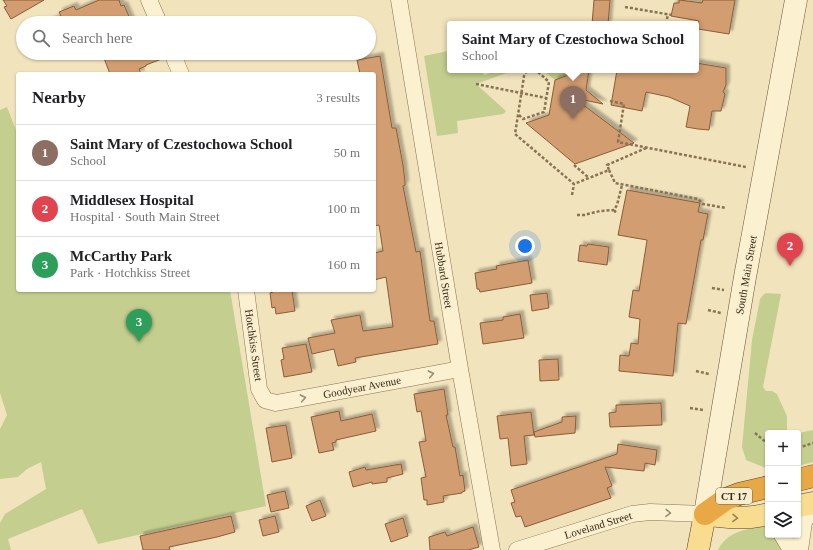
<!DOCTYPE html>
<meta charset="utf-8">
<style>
body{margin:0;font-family:"Times New Roman",serif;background:#f6f6f6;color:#202124}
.controls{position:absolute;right:12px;bottom:12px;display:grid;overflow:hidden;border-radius:4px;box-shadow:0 1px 3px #0004}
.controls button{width:36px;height:36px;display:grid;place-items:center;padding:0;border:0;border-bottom:1px solid #e0e0e0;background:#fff;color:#202124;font:20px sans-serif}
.you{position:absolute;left:525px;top:246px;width:14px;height:14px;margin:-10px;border:3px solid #fff;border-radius:50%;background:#1a73e8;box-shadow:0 0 0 6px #1a73e833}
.badge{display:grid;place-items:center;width:26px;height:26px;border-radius:50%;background:#9c2520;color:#fff;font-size:13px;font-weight:700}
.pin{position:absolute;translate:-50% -33px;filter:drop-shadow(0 1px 2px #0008)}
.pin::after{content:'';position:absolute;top:21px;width:14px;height:12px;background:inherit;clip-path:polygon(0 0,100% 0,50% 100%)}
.popup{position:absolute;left:447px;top:21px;width:252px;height:52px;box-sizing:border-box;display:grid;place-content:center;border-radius:4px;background:#fff;filter:drop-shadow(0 1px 3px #0005);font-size:13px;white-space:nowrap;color:#757577}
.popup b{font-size:15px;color:#202124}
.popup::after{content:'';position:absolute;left:50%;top:100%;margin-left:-8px;border:8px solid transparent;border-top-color:#fff}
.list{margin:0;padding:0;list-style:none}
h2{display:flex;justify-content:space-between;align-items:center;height:52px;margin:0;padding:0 16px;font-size:17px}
h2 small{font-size:13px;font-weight:400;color:#757577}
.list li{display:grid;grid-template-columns:26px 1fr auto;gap:12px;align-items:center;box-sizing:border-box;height:56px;padding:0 16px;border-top:1px solid #e0e0e0}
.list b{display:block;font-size:15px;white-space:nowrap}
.list p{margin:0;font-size:13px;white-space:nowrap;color:#757577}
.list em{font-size:13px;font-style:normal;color:#757577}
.icon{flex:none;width:22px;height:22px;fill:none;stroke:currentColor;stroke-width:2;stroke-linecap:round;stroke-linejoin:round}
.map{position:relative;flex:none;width:813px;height:550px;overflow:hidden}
.search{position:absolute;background:#fff;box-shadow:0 1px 3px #0004;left:16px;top:16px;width:360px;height:44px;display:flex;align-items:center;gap:10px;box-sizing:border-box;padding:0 14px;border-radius:22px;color:#757577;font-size:15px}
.panel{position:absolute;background:#fff;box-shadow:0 1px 3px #0004;left:16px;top:72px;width:360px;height:220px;border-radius:4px}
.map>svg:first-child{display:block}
.green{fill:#c4cf8f}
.building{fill:#d29d6f;stroke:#8a5d39;filter:url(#shadow)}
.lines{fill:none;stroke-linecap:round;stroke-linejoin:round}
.street-casing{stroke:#897354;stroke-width:17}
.secondary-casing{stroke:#6a5438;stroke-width:23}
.primary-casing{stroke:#564029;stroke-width:23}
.highway-casing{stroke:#564029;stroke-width:23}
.path{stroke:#897354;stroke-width:2.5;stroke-dasharray:3 2;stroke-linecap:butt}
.street{stroke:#fbf0cf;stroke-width:16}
.secondary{stroke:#fbf0cf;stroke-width:22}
.primary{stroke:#f8dc8f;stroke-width:22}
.highway{stroke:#e8a845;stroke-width:22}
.oneway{stroke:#998d74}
.oneway2{stroke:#988354}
.labels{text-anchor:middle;stroke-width:3;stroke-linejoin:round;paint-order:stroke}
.shield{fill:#f8edcc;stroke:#71644f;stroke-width:1}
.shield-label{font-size:10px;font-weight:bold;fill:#372a1a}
.street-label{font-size:11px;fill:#372a1a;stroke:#f8edcc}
</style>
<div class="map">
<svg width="813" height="550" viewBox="0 0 813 550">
<defs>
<filter id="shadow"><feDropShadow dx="3.5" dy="-3.5" stdDeviation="1" flood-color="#0004"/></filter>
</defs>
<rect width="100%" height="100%" fill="#f1e3bc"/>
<path class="green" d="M448,51L450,52V70H478L485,75L498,70H515L476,84L506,111L503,114L457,121L458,133L437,136L424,56Z
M543,70H582L555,80Z
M7,107L18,135V290H230L266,506L98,544L82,509L8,539L11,550H0V523L5,514L46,489L41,462L27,469L18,477L0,479V429L7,415L0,393V110Z
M766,293L781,294L763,387L766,391H772L777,394L781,403L787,416V433H768V468H766L746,460L742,447L752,340L760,299L763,295Z
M813,430V462L798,466V433Z
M762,526L768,528V535H776L784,550H718C727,532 744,530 762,526Z"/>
<path class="building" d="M3,0H44L11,19L4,7L7,6Z
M99,0H119L121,6L124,5L132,23H45L61,16L59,12L74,6L76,10Z
M594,0H610L608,24H592Z
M679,0L702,3L703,0H735L729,34L698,29L699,21L671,16L674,3H679Z
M102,53H163L164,58L146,65V66L139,69L141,74H110Z
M380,56L392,128H396L403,165L405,182V185L403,186L416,252L420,251L430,321H434L438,344L355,358L356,362L338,366L334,349L312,354L308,338L335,333L331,320L360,315L363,331L393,327L386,277L374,280V253L383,251L379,225L374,226V74H360L357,60Z
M696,63L726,68V85L723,92L725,94L721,111H712L709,130L698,129L686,127L690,106L669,97L646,92L642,111L611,105L617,70H696Z
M582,70H589L586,90L603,104L574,98L634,143L575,164L526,123L549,115L555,80Z
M627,190L700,203L698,212L708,214L703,240H701L686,324L678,323L673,376L619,371L620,355L629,356L631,343L638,344L640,319L629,317L633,290L639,291L647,240L618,235Z
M588,244L609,247L607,265L578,261L580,245L587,246Z
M528,260L532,283L480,292L479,289H477L475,273L497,269L496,266Z
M273,290H292L295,311L276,314L275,307L272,308L270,293L273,292Z
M547,293L549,308L532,311L530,295Z
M520,314L524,338L483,344L480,323L503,320V317Z
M306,344L312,372L284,377L281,360L284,359L282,348Z
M558,359L559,380L540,381L539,360Z
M444,389L448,415H446L453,447H455L460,476L463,475L465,491L462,492V493L443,496L444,502L427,505V500H424L421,478L426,477L419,442L426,441L421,411L417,412L414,394Z
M661,403L662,425L610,427L609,413L616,412V405Z
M339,411L341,421L372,414L376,431L336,440V442L332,443L334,450L319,453L311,417Z
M531,412L534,435L524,436L527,464L511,466L508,438L500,439L497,416Z
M576,416L575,433L535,437L534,432L562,422V417Z
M286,425L292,458L272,462L266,428Z
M618,444L657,450L655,465L645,463L644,471L605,467L612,486L607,488L611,498L525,527L521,516L516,517L511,503L515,502L511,490L617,454Z
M401,464L403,474L387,478V482L372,484V482L353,487L349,472L365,467L366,470Z
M285,491L289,508L271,512L267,495Z
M320,500L326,516L312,521L306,506Z
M231,516L235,532L217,537L169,547L170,550H143L140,536Z
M275,516L279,532L263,536L259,520Z
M403,518L408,536L391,542L385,524Z
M473,527L479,547L468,550H430L429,537L445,532L447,536Z"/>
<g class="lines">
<defs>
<path id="street" d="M149,0L159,23
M399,0L460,369L492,550
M172,53L181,74
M246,290L259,389L265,400L276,403L460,369
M782,535L791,550
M517,550L632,514L650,512L705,514
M800,550L804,522L813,508"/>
<path id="secondary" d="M705,514L745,277L796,0"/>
<path id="primary" d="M798,506L813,503
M698,550L705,514C726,518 747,520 768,514"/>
<path id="highway" d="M798,480L813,476
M705,514L726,499L739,494L768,487"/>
</defs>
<use href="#street" class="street-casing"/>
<use href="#secondary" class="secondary-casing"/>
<use href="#primary" class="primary-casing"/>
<use href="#highway" class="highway-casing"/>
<path class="path" d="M625,7L672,15
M666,24L668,14
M525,70L515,134L574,184L609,170L607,165L646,148
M525,73L531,70
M476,84L546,98
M610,101L624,104L618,142L746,167
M519,115L523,119L544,112L549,82L536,70
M574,165L589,178
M609,170L615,183L698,199L703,204L726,208
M572,195L574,184
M614,210L617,214
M577,215H584L600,211L614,210L617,205L622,185
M712,288L724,290
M708,310L721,313
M696,371L709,374
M690,408L703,410
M755,433L768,444
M798,448L813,443"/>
<use href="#street" class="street"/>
<use href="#secondary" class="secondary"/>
<use href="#primary" class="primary"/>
<use href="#highway" class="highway"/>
</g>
<defs><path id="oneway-chevron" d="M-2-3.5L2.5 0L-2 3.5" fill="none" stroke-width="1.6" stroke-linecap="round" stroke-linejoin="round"/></defs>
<g class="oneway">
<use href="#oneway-chevron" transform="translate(431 374) rotate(-11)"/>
<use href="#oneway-chevron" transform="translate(303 398) rotate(-11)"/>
<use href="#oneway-chevron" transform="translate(668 513) rotate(2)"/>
</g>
<use class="oneway2" href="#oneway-chevron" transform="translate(735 518) rotate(1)"/>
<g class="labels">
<rect class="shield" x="716" y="488" width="36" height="16" rx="3"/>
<g class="shield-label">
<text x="734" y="500">CT 17</text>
</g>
<g class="street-label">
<text transform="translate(444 275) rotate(81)" y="4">Hubbard Street</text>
<text transform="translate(746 275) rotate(-80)" y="4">South Main Street</text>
<text transform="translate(254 345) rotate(82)" y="4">Hotchkiss Street</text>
<text transform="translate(362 387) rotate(-11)" y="4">Goodyear Avenue</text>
<text transform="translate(598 525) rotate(-17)" y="4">Loveland Street</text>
</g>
</g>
</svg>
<div class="controls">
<button>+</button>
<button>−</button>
<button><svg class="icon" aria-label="layers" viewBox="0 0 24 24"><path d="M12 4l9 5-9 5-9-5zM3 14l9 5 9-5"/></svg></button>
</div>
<div class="you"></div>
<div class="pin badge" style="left:573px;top:119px;background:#8d6e63">1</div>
<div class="popup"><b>Saint Mary of Czestochowa School</b>School</div>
<div class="pin badge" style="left:790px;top:266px;background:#e0444e">2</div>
<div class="pin badge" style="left:139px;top:342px;background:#2e9e5b">3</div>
<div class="search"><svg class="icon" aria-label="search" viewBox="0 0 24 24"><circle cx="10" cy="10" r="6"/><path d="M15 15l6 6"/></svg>Search here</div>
<section class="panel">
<h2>Nearby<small>3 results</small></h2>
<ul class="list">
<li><span class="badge" style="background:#8d6e63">1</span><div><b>Saint Mary of Czestochowa School</b><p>School</p></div><em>50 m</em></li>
<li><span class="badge" style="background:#e0444e">2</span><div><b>Middlesex Hospital</b><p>Hospital · South Main Street</p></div><em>100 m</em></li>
<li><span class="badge" style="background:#2e9e5b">3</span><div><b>McCarthy Park</b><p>Park · Hotchkiss Street</p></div><em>160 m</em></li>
</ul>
</section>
</div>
